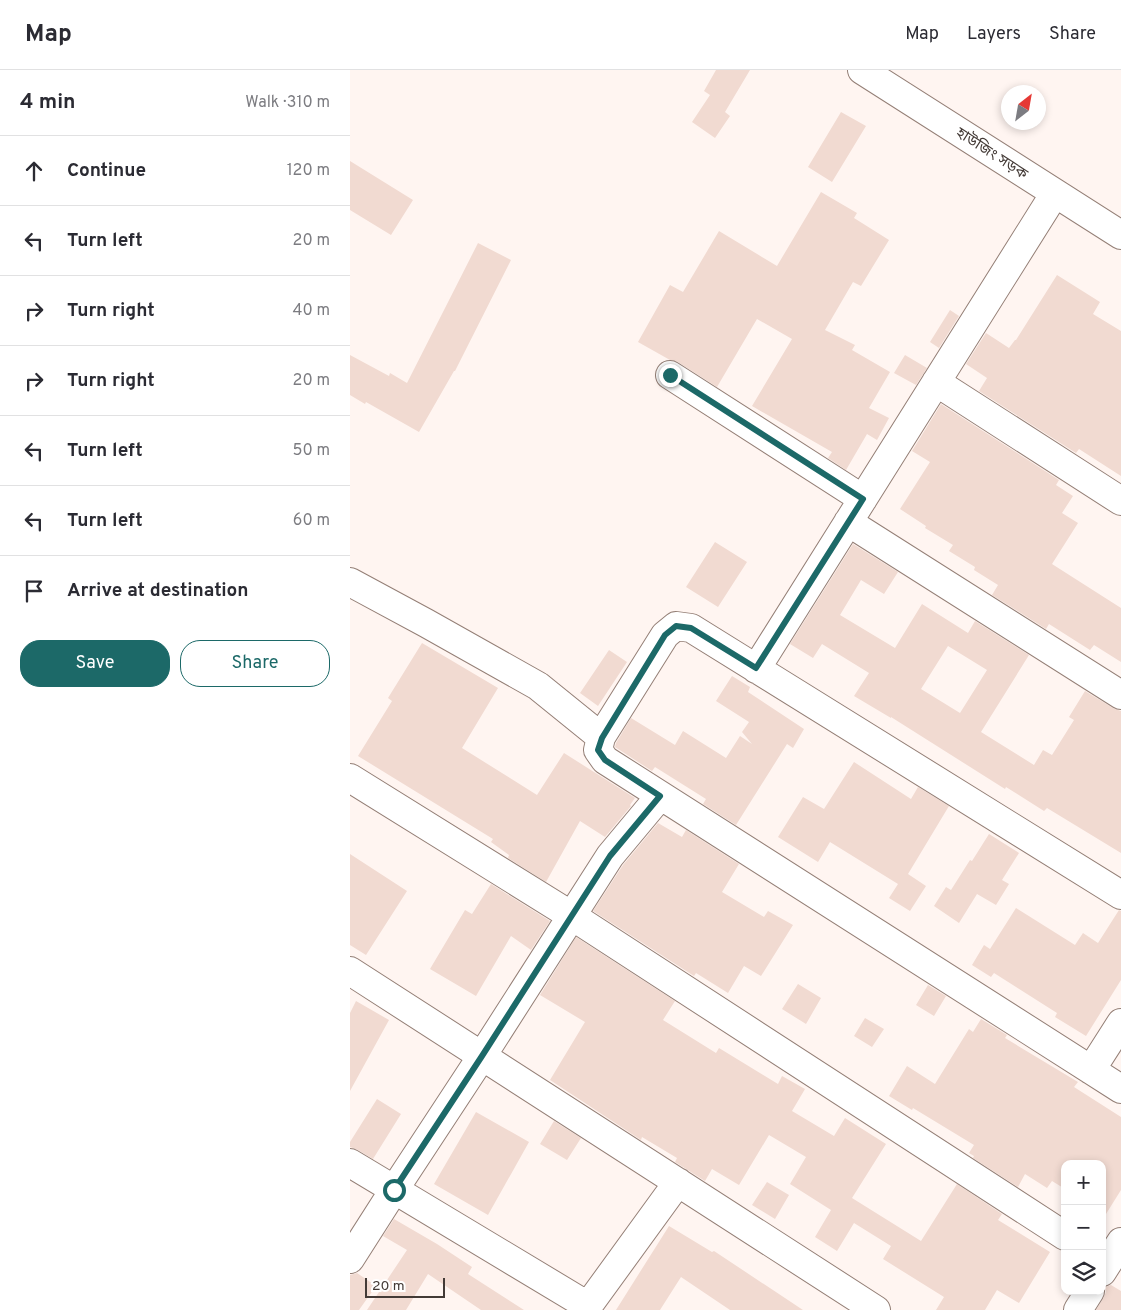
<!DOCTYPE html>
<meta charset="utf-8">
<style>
body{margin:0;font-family:Overpass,"Noto Sans Bengali",sans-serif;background:#f7f7f7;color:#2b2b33}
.controls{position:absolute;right:15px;bottom:15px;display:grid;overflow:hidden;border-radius:10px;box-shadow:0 2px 8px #0003}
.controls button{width:45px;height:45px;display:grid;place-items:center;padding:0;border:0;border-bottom:1px solid #e1e1e2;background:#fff;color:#2b2b33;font:25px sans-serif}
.compass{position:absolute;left:651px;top:15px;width:45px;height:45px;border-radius:50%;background:#fff;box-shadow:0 2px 8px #0003;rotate:31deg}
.scale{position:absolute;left:15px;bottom:12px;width:80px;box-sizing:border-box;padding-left:5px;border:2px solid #433a36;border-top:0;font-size:14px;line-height:18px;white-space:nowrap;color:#433a36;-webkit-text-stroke:4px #fff;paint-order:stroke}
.stop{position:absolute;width:15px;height:15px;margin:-11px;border:4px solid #1c6968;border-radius:50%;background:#fff}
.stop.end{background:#1c6968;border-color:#fff;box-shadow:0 1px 5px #0008}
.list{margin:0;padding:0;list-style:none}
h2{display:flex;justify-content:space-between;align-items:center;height:65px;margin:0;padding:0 20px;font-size:21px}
h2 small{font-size:16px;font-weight:400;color:#7c7c81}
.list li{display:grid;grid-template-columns:32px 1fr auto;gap:15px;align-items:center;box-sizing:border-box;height:70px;padding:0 20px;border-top:1px solid #e1e1e2}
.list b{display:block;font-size:19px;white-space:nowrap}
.list em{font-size:16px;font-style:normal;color:#7c7c81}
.actions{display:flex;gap:10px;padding:15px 20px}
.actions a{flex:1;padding:11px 0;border:1px solid #1c6968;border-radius:20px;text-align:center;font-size:18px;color:#1c6968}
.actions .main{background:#1c6968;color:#fff}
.icon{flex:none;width:28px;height:28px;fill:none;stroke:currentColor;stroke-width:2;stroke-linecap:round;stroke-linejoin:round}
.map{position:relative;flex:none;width:771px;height:1240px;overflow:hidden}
header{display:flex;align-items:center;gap:30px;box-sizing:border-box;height:70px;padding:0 25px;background:#fff;border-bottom:1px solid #e1e1e2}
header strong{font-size:24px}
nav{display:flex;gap:28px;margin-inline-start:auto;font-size:18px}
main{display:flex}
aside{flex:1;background:#fff}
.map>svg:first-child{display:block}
.building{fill:#f1dad1;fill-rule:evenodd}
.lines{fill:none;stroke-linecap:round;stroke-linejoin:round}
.street-casing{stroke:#947f76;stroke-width:30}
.street{stroke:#fff;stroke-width:28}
.route{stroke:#1c6968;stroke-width:6}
.labels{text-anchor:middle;stroke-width:5;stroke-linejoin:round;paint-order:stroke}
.street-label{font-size:15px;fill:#433a36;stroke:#fff}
</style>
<header>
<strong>Map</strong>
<nav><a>Map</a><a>Layers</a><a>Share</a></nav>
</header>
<main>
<aside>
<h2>4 min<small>Walk · 310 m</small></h2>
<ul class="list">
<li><svg class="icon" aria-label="ahead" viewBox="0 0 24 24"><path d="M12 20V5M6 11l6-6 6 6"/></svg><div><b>Continue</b></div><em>120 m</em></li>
<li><svg class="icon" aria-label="left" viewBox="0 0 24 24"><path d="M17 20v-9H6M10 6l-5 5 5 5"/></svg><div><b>Turn left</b></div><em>20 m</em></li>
<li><svg class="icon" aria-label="right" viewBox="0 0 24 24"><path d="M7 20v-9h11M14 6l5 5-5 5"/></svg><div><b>Turn right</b></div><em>40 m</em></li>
<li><svg class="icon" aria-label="right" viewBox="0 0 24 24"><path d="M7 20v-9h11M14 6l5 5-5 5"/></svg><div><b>Turn right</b></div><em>20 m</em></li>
<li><svg class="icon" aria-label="left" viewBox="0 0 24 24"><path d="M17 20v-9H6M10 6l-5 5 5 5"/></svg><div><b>Turn left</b></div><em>50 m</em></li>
<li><svg class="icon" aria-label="left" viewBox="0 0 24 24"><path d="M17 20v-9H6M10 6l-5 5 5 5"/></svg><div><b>Turn left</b></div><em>60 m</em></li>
<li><svg class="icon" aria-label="arrive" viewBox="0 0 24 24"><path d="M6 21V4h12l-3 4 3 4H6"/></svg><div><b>Arrive at destination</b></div></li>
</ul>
<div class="actions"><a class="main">Save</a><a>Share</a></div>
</aside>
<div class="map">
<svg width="771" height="1240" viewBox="0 0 771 1240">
<rect width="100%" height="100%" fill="#fff5f1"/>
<path class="building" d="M366,0H400L375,42L380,46L365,68L342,52L360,25L354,21Z
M491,42L516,56L482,112L458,97Z
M0,91L63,130L41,165L0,140Z
M471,122L507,143L504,148L539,170L511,216L503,212L475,260L505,275L502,280L540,302L519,338L539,348L527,370L517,364L496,400L478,388L482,382L402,336L442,269L407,249L367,317L328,292L320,290L288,272L320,215L333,222L369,161L427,196Z
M128,173L161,190L105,301H104L69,362L16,332L15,334L0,325V285L39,306L40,303L57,313Z
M707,205L750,232L743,244L771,261V406L729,379L726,383L629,321L637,308L616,294L636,263L659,278L665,270H666Z
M600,240L609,246L589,278L580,272Z
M555,285L577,298L566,315L544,303Z
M591,334L709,410L706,415L723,426L712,443L728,453L702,494L771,538V592L744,575L740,580L699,554L696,559L642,525L648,515L624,500L625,497L599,481L603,475L575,458L576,456L550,439L580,392L562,381Z
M365,472L397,492L368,537L336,517Z
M503,474L548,502L534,524L511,510L490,545L545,578L572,534L618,563L625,551L679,585L631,662L684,695L693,680L702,685L724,650L719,647L735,621L763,638L771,641V783L697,738L694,741L656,717L655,719L541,647V648L504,626L519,603L472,574L463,588L440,574ZM598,576L637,600L610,643L571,619Z
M72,573L148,618L112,678L187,725L214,683L285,728L280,735L281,736L255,767L230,751L196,812L158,788L159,785L141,772L143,769L8,686L42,631L38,628Z
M259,580L277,592L248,636L230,623Z
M382,606L400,617L398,622L454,659L443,678L437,674L386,755L353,734L356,729L305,697L302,701L265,677L266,673L281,648L325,675L333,661L376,688L390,666L402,674L392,662L399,652L366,631Z
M504,692L561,729L568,717L599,736L558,804L576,816L560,841L539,828L548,814L480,772L468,792L428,767L453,727L474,739Z
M308,753L332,767L336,760L389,794L372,822L414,847L418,841L443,855L411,906L394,896L378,923L346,903L344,906L243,841L273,795Z
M639,764L669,783L652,810L659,814L646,835L627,824L609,853L584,836L596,817L601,820L620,790L622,791Z
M0,784L57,821L16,885L0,875Z
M141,814L200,851L181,880L161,866L126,926L80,899L115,840L122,844Z
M666,838L725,875L733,863L748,873L769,840L771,841V910L736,966L705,947L707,943L644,903L641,907L622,895L634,875L640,879Z
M226,867L325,931L313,950L366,983L369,978L428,1014L432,1006L455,1019L442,1041L484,1066L495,1048L536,1074L502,1128L571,1171L607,1114L652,1144L648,1150L700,1182L669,1233L647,1220L635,1240H586L594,1227L533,1189L541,1176L504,1153L487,1181L465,1167L481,1140L440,1114L456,1087L419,1065L389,1115L362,1099L355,1111L325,1092L327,1088L292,1067L291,1070L200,1010L235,952L190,925Z
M448,914L471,928L456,954L432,939Z
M578,915L596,926L584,946L566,935Z
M6,931L39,950L0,1021V943Z
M515,948L534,959L522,977L504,966Z
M631,949L657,965L655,968L728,1012L724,1017L771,1047V1120L756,1144L752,1142V1094H715V1119L702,1111L697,1118L675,1104L668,1117L623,1088L624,1086L619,1083L624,1075L563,1038L562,1040L539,1026L557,996L585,1014L619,959L623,962Z
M27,1029L51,1044L23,1089L8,1080L0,1077V1072Z
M126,1042L179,1072L138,1145L84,1114Z
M204,1051L231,1068L217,1090L190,1074Z
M417,1112L439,1125L425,1149L402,1135Z
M44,1149L87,1174L122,1197L118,1204L174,1240H131L78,1204L56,1240H17L57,1180L33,1166Z
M319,1156L362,1182L364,1181L453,1240H380L331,1207L310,1240H266Z
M7,1203L26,1216L9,1240H0V1205Z
M761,1215L771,1221V1240H746L753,1229L756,1222L755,1217Z"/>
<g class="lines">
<defs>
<path id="street" d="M512,0L771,165
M320,305L513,429
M586,312L771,431
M498,452L771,625
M0,512L76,553L188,616L251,667
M406,599L705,123
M0,708L222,846L715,1166
M771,825L341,558L326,556L315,565L251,667L248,680L255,690L771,1019
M0,901L526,1240
M741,1000L771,953
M0,1093L238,1236
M0,1189L44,1120L132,986L260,786L310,726
M752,1202L771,1172
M235,1240L328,1112
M728,1240L740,1221"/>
</defs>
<use href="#street" class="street-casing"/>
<use href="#street" class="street"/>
</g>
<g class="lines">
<path class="route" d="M44,1120L132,986L260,786L310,726L255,690L248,680L252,668L315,565L326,556L341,558L406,598L513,429L320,305"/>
</g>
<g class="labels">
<g class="street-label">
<text transform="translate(642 83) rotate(33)" y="5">হাউজিং সড়ক</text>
</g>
</g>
</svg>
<div class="controls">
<button>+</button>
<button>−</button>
<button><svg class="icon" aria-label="layers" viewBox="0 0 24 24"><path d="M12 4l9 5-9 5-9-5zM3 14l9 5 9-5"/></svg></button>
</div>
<svg class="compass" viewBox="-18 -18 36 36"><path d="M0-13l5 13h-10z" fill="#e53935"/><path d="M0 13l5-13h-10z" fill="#7c7c81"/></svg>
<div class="scale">20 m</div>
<div class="stop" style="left:44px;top:1120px"></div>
<div class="stop end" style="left:320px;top:305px"></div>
</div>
</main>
